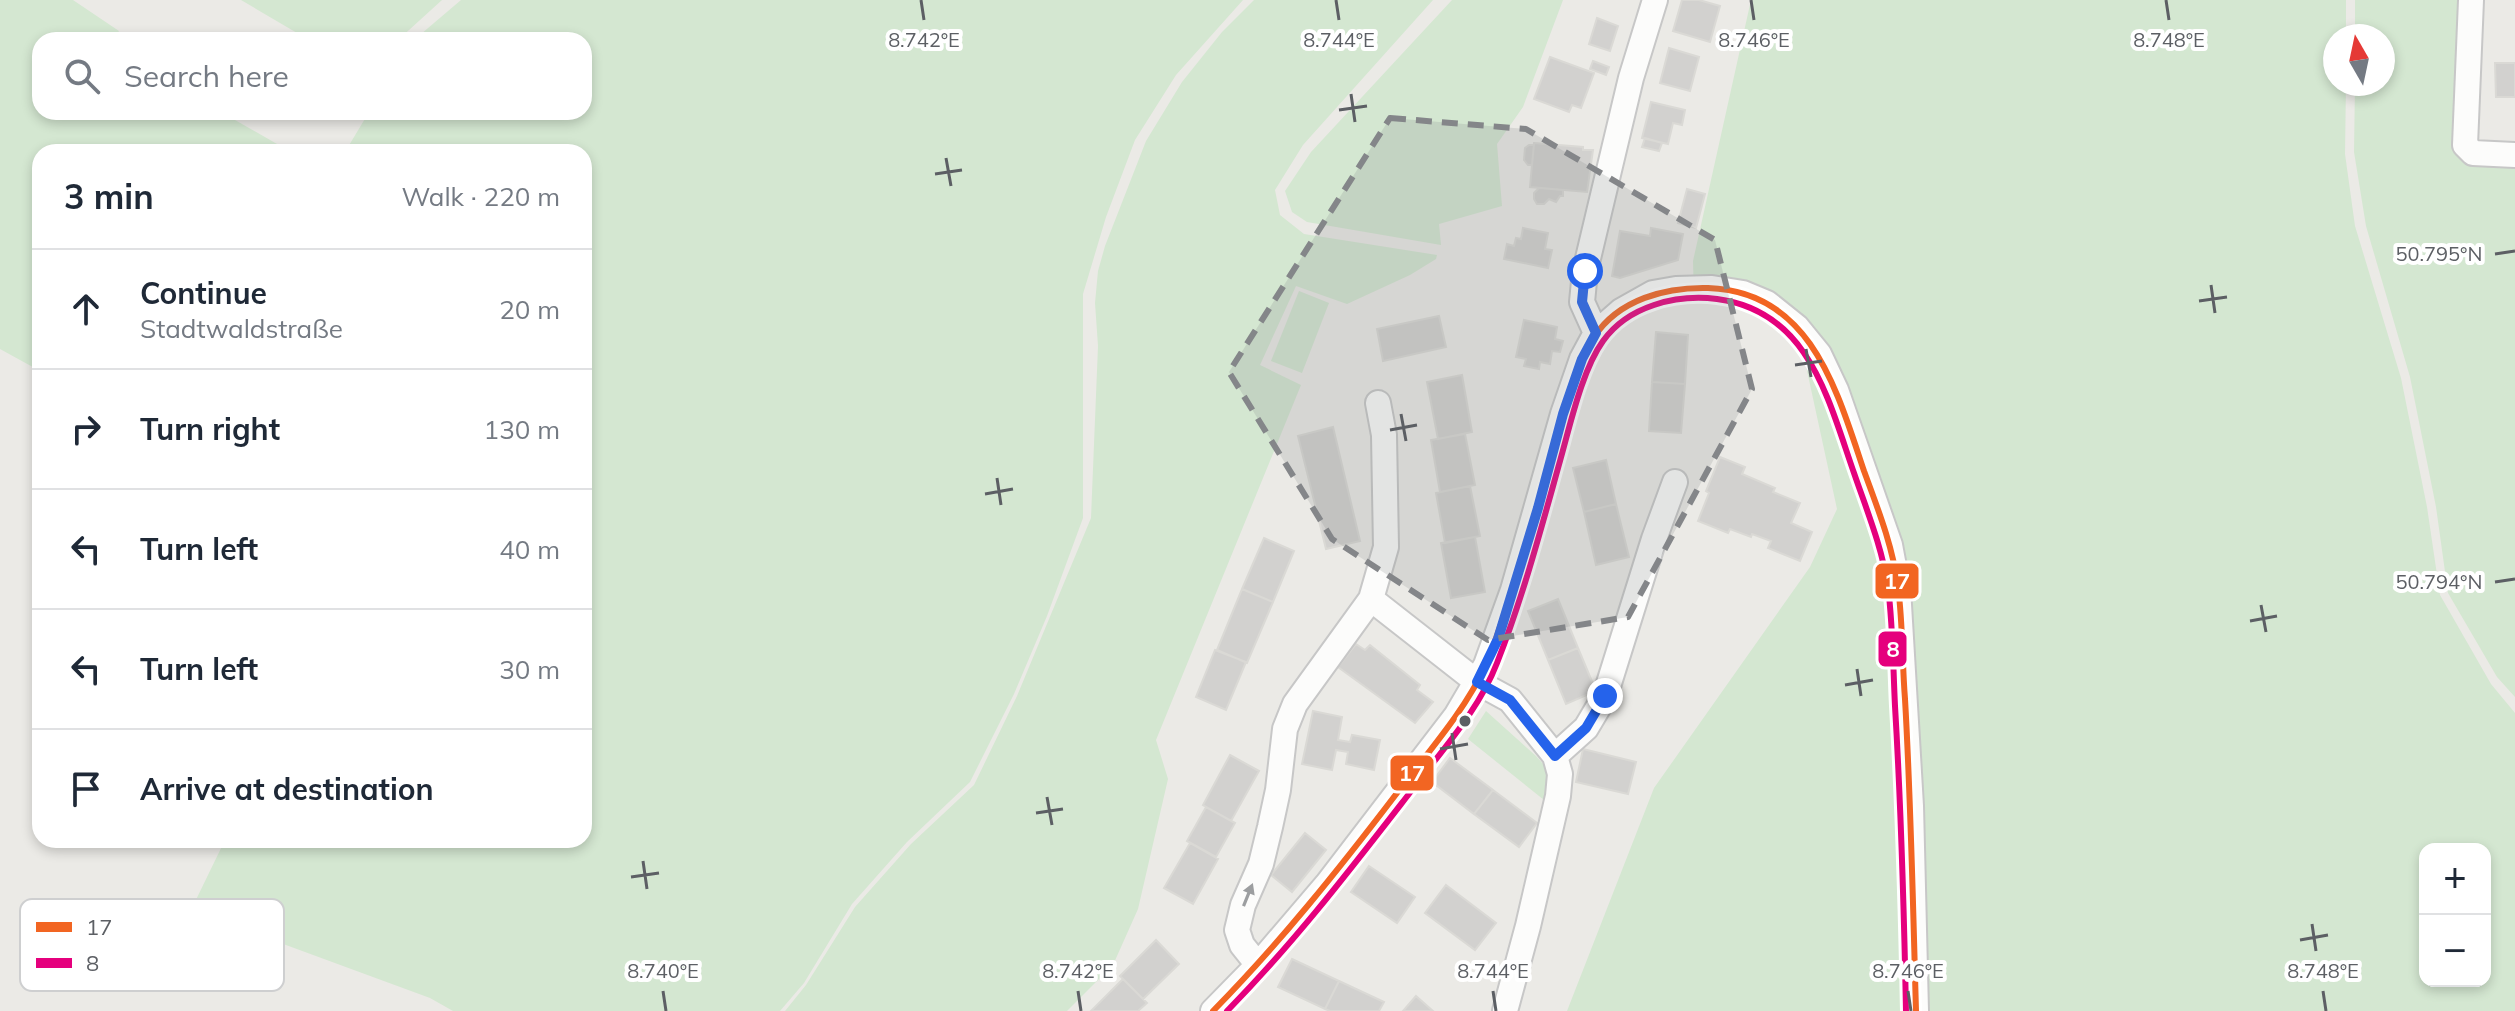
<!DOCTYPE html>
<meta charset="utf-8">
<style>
body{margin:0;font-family:Mulish,sans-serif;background:#f2f2f3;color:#1f2937}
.controls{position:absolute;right:24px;bottom:24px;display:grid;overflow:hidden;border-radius:16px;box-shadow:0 4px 12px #0003}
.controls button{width:72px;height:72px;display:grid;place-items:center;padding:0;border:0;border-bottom:2px solid #e0e1e3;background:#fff;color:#1f2937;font:40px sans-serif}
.compass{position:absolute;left:2323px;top:24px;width:72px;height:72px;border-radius:50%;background:#fff;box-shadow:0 4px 12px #0003;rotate:351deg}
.stop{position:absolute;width:24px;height:24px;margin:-18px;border:6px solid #2563eb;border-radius:50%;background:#fff}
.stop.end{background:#2563eb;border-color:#fff;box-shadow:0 2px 8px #0008}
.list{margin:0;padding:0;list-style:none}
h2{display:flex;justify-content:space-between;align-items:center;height:104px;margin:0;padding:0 32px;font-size:34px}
h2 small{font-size:26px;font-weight:400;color:#747a83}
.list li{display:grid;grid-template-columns:52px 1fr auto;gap:24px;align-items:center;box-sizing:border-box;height:120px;padding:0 32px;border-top:2px solid #e0e1e3}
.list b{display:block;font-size:30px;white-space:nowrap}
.list p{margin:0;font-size:26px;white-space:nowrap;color:#747a83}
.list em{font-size:26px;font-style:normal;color:#747a83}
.icon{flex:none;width:44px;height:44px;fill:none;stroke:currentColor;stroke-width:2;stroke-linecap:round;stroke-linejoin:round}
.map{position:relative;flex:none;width:2515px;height:1011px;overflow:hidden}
.search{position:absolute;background:#fff;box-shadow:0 4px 12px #0003;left:32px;top:32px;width:560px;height:88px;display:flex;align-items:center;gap:20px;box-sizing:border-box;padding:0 28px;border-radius:24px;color:#747a83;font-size:30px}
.panel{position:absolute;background:#fff;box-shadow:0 4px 12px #0003;left:32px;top:144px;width:560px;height:704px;border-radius:24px}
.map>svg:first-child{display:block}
.green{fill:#d4e7d1;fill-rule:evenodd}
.building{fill:#d2d1cf;stroke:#dad9d5;stroke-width:2}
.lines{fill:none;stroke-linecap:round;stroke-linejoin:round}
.minor-casing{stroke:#c7c7c7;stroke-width:28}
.minor{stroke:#fcfcfb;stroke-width:24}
.bus-1-casing{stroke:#fff;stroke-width:12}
.bus-2-casing{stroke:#fff;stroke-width:12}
.bus-1{stroke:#f26522;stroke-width:6}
.bus-2{stroke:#e5007d;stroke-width:6}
.oneway{fill:#9c9ea0}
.route{stroke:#2563eb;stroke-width:10}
.marked{fill:#848689;fill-opacity:0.2;stroke:#848689;stroke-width:6;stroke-dasharray:16 10;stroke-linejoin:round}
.ticks{fill:none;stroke:#5c5f64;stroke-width:3}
.bus-dot{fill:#5c5f64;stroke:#fff;stroke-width:3}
.key{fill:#fff;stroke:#cecfd0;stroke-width:2}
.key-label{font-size:22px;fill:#5c5f64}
.ticks-label{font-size:20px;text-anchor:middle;fill:#5c5f64;stroke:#fff;stroke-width:8;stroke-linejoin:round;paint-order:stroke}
.line-badge{stroke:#fff;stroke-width:3}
.badge-label{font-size:22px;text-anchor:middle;font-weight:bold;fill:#fff}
</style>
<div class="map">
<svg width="2515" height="1011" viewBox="0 0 2515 1011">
<rect width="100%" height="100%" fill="#ebeae6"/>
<path class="green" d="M0,0H73L119,31L114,40H40V112H221L291,152H40V371L0,349Z
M241,0H442L398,40H309Z
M461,0H1243L1176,75L1135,140L1106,217L1083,294V518L1047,616L1014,694L970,782L907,842L852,904L804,983L780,1011H453L430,998L191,910L225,840H584V152H345L369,112H584V40H414Z
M1254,0H1433L1303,145L1275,190L1280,215L1304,234L1437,255L1436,259L1410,275L1347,304L1296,286L1260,365L1301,385L1156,740L1168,779L1138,909L1113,965L1067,1011H785L806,985L855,907L911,844L974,785L1017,696L1091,518L1098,346L1095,303L1098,271L1105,246L1146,141L1182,82L1222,32Z
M1452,0H1563L1523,107L1497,144L1502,206L1439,224L1441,245L1307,222L1292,212L1285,191L1311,152Z
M1751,0H2346V36H2335V84H2346L2345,154L2355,226L2401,378L2427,507L2440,595L2491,684L2515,713V1011H1567L1654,788L1810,567L1837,509L1801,343L1762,313L1739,303L1694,298L1693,261ZM2425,849H2485V981H2425Z
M2355,0H2462L2457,155L2515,158V697L2497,677L2448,593L2436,507L2410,377L2366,226L2354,152L2355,84H2383V36H2355Z
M1299,291L1329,303L1302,373L1271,361Z
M1486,711L1536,756L1552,774L1549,804L1468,739Z"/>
<path class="building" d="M1682,0H1699L1720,6L1710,42L1673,31Z
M1597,18L1618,26L1610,51L1589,44Z
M1669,48L1699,57L1690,91L1660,83Z
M1550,57L1594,73L1581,108L1572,105L1569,112L1534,99Z
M1593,61L1609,67L1606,75L1590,69Z
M2495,63H2515V97H2496Z
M1651,102L1685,110L1682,125L1673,123L1668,144L1642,138Z
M1645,138L1662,143L1659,151L1642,147Z
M1534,143L1583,147V150H1593L1587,192L1530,187Z
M1529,145H1534L1532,165H1528L1524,160L1525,148Z
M1539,188L1563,190V196H1560L1556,202L1549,199L1544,204H1537L1534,199V193Z
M1687,189L1705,194L1696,228L1678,223Z
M1523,228L1548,233L1545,249L1552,250L1548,268L1504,259L1507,244L1514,246L1516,238L1521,239Z
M1651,228L1683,234L1678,260L1620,278L1612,276L1620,231L1650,236Z
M1439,316L1446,347L1383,361L1377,329Z
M1524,320L1557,327L1555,339L1563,341L1560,352L1552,351L1550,364L1540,362L1539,369L1524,366L1526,359L1516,357Z
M1656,332L1688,335L1685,384L1652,382Z
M1462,375L1472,432L1438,439L1427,382Z
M1652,382L1685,384L1681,433L1649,431Z
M1333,427L1360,541L1326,549L1298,436Z
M1465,434L1475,485L1440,492L1431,440Z
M1720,457L1745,467L1742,474L1775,488L1773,492L1800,503L1791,523L1812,532L1800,561L1768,548L1771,541L1752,534L1751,537L1730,529L1728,533L1698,521L1709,493L1706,491Z
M1606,460L1616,504L1584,512L1573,468Z
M1470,486L1480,536L1445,543L1436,493Z
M1616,504L1629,557L1596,565L1584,512Z
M1475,537L1485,592L1451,598L1441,543Z
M1264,538L1294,551L1273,602L1242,589Z
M1242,589L1273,602L1247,663L1217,650Z
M1558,599L1578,648L1548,660L1528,611Z
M1356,644L1365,650L1370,645L1420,685L1417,690L1433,702L1415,723L1338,667Z
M1578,648L1596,691L1566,704L1548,660Z
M1215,650L1246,662L1226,710L1196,697Z
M1313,711L1342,717L1338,740L1350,742L1352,735L1380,740L1374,770L1346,764L1348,752L1336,750L1332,770L1302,764Z
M1583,749L1636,762L1628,794L1576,782Z
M1230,755L1259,771L1231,821L1203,805Z
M1450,758L1493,790L1474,814L1432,782Z
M1493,790L1537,823L1519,847L1474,814Z
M1206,807L1235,823L1216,857L1187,841Z
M1305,833L1326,850L1292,892L1271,875Z
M1190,843L1218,859L1193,904L1164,888Z
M1369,866L1415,897L1397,923L1351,892Z
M1446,885L1496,923L1475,950L1425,913Z
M1156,940L1179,964L1143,999L1120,976Z
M1292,959L1339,981L1325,1009L1278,987Z
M1123,979L1147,1003L1138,1011H1091Z
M1339,981L1384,1002L1379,1011H1330L1325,1009Z
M1416,996L1433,1011H1403Z"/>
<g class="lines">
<defs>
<path id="minor" d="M2471,0L2465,145L2473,153L2515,155
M1596,333L1582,302L1585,271L1631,78L1655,0
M1371,599L1477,682L1510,700L1555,756L1560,774L1558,796L1528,926L1505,1011
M1555,756L1586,728L1605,696L1654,539L1675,482
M1258,965L1242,945L1237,930L1243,905L1261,864L1270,827L1278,790L1285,729L1295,704L1371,599L1386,547L1384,435L1378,403
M1213,1011L1258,965L1328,883L1456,716L1486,665L1513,590L1563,414L1582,359L1596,333L1621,311L1653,293L1676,289L1712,288L1743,293L1767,303L1797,327L1819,354L1836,390L1890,545L1898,588L1911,806L1916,1011"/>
</defs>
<use href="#minor" class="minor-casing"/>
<use href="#minor" class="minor"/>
<defs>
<path id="bus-1" d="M1213,1011C1280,943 1339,869 1397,793C1428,752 1464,712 1486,665C1492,652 1496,638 1501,624C1522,565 1538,503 1555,442C1565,407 1574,367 1594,337C1619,299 1666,287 1708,288C1811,291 1837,391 1864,471C1878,509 1893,547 1898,587C1903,624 1902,662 1905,699C1911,803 1913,907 1916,1011"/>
<path id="bus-2" d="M1227,1011C1295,942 1353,866 1412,790C1442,750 1479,710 1497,663C1523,597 1541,529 1560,461C1570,426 1582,370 1603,341C1628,306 1676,294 1717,299C1809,311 1828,399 1854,473C1867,511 1882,547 1888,587C1893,626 1893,666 1895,706C1901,807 1904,909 1906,1011"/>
</defs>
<use href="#bus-1" class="bus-1-casing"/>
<use href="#bus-2" class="bus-2-casing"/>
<use href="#bus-1" class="bus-1"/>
<use href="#bus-2" class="bus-2"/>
</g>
<defs><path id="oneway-solid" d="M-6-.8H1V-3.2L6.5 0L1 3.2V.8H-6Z" transform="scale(2)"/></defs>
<use class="oneway" href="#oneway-solid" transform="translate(1248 895) rotate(-68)"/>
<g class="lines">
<path class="route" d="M1585,271L1582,302L1596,333L1582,359L1563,414L1538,508L1498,639L1477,682L1510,700L1555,756L1586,728L1605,696"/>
</g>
<path class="marked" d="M1390,118L1526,129L1715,240L1752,389L1628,617L1488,640L1332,539L1229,372Z"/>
<path class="ticks" d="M921,0L924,20M1336,0L1339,20M1751,0L1754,20M2166,0L2169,20M1351,94L1355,122M1339,110L1367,106M946,158L951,186M935,174L962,170M2495,254L2515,251M2211,285L2215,313M2199,301L2227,297M1806,349L1811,377M1795,365L1822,361M1401,414L1406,441M1390,430L1417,425M997,478L1001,505M985,494L1013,489M2495,582L2515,579M2261,605L2266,632M2250,621L2277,616M1857,669L1861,696M1845,685L1873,680M1452,733L1456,760M1440,749L1468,744M1047,797L1052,825M1036,813L1063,809M643,861L647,889M631,877L659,873M2312,924L2316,951M2300,940L2328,935M663,991L666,1011M1078,991L1081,1011M1493,991L1496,1011M1908,991L1911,1011M2323,991L2326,1011"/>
<circle class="bus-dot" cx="1465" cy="721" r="7"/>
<rect x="20" y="899" width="264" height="92" rx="12" class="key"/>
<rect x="36" y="922" width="36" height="10" fill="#f26522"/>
<rect x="36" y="958" width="36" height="10" fill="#e5007d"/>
<g class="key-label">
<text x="86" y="935">17</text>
<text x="86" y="971">8</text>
</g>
<g class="ticks-label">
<text x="924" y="47">8.742°E</text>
<text x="1339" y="47">8.744°E</text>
<text x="1754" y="47">8.746°E</text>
<text x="2169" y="47">8.748°E</text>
<text x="2439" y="261">50.795°N</text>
<text x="2439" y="589">50.794°N</text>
<text x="663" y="978">8.740°E</text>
<text x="1078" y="978">8.742°E</text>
<text x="1493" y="978">8.744°E</text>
<text x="1908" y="978">8.746°E</text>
<text x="2323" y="978">8.748°E</text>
</g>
<g class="line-badge">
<rect x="1874" y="562" width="46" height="38" rx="8" fill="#f26522"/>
<rect x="1877" y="630" width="31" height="38" rx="8" fill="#e5007d"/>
<rect x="1389" y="754" width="46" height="38" rx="8" fill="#f26522"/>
</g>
<g class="badge-label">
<text x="1897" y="589">17</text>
<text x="1893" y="657">8</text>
<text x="1412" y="781">17</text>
</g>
</svg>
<div class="controls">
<button>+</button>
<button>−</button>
</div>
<svg class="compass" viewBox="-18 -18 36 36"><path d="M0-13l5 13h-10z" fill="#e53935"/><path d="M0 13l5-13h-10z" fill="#747a83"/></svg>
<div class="stop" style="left:1585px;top:271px"></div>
<div class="stop end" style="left:1605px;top:696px"></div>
<div class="search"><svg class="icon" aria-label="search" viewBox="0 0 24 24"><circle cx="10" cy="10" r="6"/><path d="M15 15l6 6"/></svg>Search here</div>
<section class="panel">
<h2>3 min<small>Walk · 220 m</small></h2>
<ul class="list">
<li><svg class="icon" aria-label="ahead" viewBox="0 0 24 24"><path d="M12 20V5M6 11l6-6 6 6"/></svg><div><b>Continue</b><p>Stadtwaldstraße</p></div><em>20 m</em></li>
<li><svg class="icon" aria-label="right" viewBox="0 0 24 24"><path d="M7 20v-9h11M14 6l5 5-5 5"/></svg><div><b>Turn right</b></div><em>130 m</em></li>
<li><svg class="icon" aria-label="left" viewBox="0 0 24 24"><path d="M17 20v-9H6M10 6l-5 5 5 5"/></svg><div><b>Turn left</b></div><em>40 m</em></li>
<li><svg class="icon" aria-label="left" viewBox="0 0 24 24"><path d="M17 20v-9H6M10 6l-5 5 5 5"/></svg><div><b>Turn left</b></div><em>30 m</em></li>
<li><svg class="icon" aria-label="arrive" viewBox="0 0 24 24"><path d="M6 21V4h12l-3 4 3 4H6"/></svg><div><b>Arrive at destination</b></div></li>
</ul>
</section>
</div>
